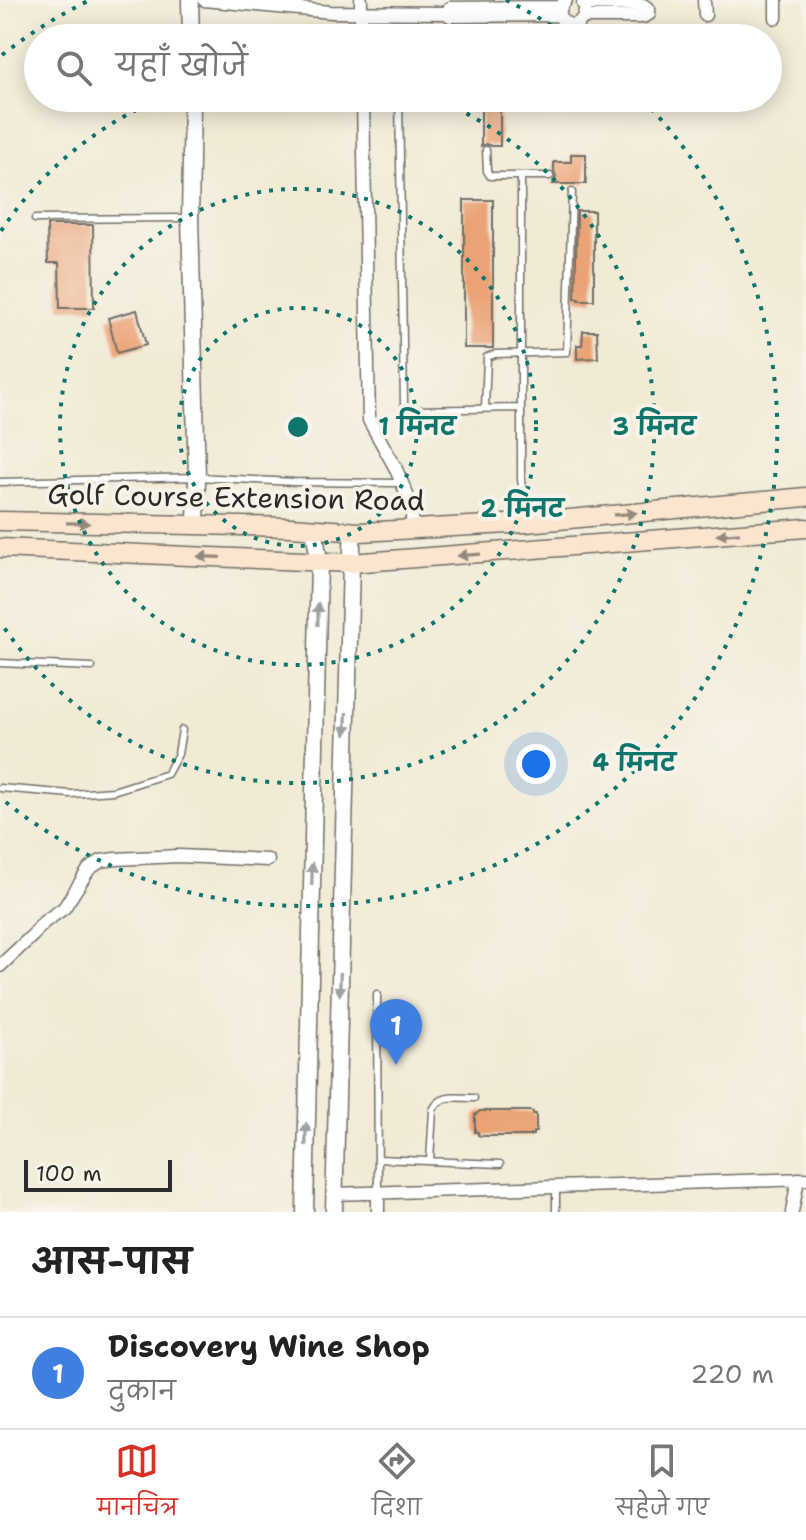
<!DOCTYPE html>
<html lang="hi">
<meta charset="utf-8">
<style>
body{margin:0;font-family:"Shantell Sans","Playpen Sans Deva",sans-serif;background:#f6f6f6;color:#222}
.scale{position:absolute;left:24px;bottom:20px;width:148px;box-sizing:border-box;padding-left:8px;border:4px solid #2b2b2b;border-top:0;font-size:22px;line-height:28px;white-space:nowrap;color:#2b2b2b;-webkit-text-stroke:6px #f7f3e8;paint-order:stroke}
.you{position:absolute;left:536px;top:764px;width:28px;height:28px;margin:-20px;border:6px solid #fff;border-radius:50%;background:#1a73e8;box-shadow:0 0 0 12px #1a73e833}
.badge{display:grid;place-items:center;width:52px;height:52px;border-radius:50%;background:#d93025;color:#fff;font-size:26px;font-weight:700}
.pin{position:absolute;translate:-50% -66px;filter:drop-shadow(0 2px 4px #0008)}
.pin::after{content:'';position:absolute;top:42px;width:28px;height:24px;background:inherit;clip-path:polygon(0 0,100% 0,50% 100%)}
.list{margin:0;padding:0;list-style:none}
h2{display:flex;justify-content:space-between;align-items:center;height:104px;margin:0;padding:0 32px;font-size:34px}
h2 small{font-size:26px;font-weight:400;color:#767676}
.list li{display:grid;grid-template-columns:52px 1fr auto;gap:24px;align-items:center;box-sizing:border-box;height:112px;padding:0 32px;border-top:2px solid #e0e0e0}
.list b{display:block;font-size:30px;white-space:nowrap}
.list p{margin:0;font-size:26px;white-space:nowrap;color:#767676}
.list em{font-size:26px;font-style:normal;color:#767676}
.icon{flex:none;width:44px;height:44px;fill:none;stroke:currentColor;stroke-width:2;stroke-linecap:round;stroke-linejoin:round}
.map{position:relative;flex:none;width:806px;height:1212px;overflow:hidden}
.search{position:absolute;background:#fff;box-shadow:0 4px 20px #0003;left:24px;right:24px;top:24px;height:88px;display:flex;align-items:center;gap:20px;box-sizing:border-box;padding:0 28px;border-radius:44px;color:#767676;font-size:30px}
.sheet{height:216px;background:#fff}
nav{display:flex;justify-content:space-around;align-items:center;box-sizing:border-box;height:112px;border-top:2px solid #e0e0e0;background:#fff;font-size:22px;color:#767676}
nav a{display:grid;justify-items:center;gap:4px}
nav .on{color:#d93025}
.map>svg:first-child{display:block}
.building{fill:#eba275}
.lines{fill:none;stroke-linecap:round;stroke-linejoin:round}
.service-casing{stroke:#706e66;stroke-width:9}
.minor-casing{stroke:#706e66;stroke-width:15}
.tertiary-casing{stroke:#706e66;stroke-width:19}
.secondary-casing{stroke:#706e66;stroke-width:21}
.service{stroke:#fff;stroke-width:6}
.minor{stroke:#fff;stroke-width:12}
.tertiary{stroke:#fff;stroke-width:16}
.secondary{stroke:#fbe5cf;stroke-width:18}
.oneway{fill:#93887d}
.oneway2{fill:#a0a0a0}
.ring{fill:none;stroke:#0f766e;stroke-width:4;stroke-dasharray:4 8}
.labels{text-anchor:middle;stroke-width:8;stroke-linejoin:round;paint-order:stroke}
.street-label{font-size:28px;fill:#2b2b2b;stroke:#f7f3e8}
.centre{fill:#0f766e;stroke:#f7f3e8;stroke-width:4}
.ring-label{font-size:24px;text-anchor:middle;font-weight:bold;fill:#0f766e;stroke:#f7f3e8;stroke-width:8;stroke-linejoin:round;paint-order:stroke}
</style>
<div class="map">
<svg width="806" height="1212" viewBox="0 0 806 1212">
<rect width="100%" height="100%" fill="#f7f3e8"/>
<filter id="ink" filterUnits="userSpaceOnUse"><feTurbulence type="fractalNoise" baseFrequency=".0125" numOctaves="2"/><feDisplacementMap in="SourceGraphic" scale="16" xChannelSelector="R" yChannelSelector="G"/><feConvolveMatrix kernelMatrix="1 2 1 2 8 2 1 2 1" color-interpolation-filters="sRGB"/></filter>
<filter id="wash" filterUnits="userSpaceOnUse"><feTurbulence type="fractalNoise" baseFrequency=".006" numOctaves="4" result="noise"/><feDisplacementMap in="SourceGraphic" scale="32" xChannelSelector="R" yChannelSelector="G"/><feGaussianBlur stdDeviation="1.8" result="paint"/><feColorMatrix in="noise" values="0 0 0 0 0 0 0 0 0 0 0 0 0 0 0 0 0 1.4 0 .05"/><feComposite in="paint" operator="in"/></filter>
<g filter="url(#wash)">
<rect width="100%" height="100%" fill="#f1ead5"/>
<g id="blocks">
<path class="building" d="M481,98H500V146H491L486,144L481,146Z
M571,154H586V184H553L556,177L554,171V162H571Z
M464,200H493V348H464Z
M577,211H594V300H579V298H575Z
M47,225H93L94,308H60L59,263H48Z
M137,310L146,345L117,353L108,318Z
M583,331H597L598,358L577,359V345H582Z
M480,1111H530L533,1112V1114H536V1132H533V1135H530V1136H481L478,1135V1132H475V1115Z"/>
</g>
</g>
<g filter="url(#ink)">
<use href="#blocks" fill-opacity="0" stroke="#706e66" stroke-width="2"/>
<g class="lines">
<defs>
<path id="service" d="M399,98L404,404L408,409L415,410L521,408
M486,150L487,171L490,176H550
M521,176V479L526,520
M35,219L187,218
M485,408L487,357L495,354L567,352L572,192
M0,482L197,477L294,482L400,483
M0,663L92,667
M0,788L71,794L113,791L167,774L178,754L182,730
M377,994L378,1192
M378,1159L500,1164
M430,1161L433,1110C441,1093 457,1098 474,1098
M556,1212V1186"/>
<path id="minor" d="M204,0L331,12L446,13
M361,0V38
M566,0C546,21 581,38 585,10
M704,0L705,15
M776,0V18
M583,4L643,5L649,9V14L643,17H584
M560,15L450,16L446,13L450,8L560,7
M363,98L369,420L395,467L411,504L413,530
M0,966L33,935L44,922L64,908L89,869L101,861L115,859L179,856L268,860
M378,1192V1212
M334,1194L806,1179
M792,1212L798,1179"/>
<path id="tertiary" d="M190,0L191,38
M192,98L190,218L197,477L196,525
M305,1212L319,561L314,529
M334,1212L351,563L353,532"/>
<path id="secondary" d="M0,521L291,527L360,532L526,523L806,497
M0,548L351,563L806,528"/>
</defs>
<use href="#service" class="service-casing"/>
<use href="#minor" class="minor-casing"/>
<use href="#tertiary" class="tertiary-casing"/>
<use href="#secondary" class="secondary-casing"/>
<use href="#service" class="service"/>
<use href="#minor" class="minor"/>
<use href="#tertiary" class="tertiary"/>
<use href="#secondary" class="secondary"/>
</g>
<defs><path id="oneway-solid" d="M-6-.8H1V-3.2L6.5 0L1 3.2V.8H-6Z" transform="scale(2)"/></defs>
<g class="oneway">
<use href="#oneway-solid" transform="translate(625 514) rotate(-5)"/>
<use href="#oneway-solid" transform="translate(78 523) rotate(1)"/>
<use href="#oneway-solid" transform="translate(728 534) rotate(175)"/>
<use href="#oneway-solid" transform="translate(469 555) rotate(176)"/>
<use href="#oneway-solid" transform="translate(209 557) rotate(-178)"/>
</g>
<g class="oneway2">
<use href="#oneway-solid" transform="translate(318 614) rotate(-89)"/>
<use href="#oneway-solid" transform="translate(346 724) rotate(92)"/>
<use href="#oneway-solid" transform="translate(312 874) rotate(-89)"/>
<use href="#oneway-solid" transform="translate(340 984) rotate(92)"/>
<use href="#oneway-solid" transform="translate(306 1134) rotate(-89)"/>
</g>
</g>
<g class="ring">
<circle cx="298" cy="427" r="119"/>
<circle cx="298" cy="427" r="238"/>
<path d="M1 231A356 356 0 0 1 162 98M434 98A356 356 0 1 1 1 623"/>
<path d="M2 55A475 475 0 0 1 90 0M506 0A475 475 0 0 1 570 38M643 100A475 475 0 0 1 2 799"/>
</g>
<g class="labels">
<g class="street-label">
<text transform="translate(236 497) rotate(1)" y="10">Golf Course Extension Road</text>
</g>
</g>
<circle cx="298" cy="427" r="12" class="centre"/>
<g class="ring-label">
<text x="417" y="435">1 मिनट</text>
<text x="654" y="435">3 मिनट</text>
<text x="522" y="517">2 मिनट</text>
<text x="634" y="771">4 मिनट</text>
</g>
</svg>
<div class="scale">100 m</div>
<div class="you"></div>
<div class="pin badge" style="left:396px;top:1065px;background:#3f7fe0">1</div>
<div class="search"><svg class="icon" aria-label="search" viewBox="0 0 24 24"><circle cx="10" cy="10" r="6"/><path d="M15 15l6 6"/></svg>यहाँ खोजें</div>
</div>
<section class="sheet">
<h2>आस-पास<small></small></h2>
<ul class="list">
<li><span class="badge" style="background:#3f7fe0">1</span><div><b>Discovery Wine Shop</b><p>दुकान</p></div><em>220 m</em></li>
</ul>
</section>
<nav>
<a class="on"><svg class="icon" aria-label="map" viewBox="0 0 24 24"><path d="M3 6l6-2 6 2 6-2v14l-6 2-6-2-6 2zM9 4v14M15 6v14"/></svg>मानचित्र</a>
<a><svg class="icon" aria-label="directions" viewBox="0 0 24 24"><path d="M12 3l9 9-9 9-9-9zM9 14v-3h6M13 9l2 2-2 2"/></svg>दिशा</a>
<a><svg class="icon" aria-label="saved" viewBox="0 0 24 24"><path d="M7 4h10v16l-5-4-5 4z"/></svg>सहेजे गए</a>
</nav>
